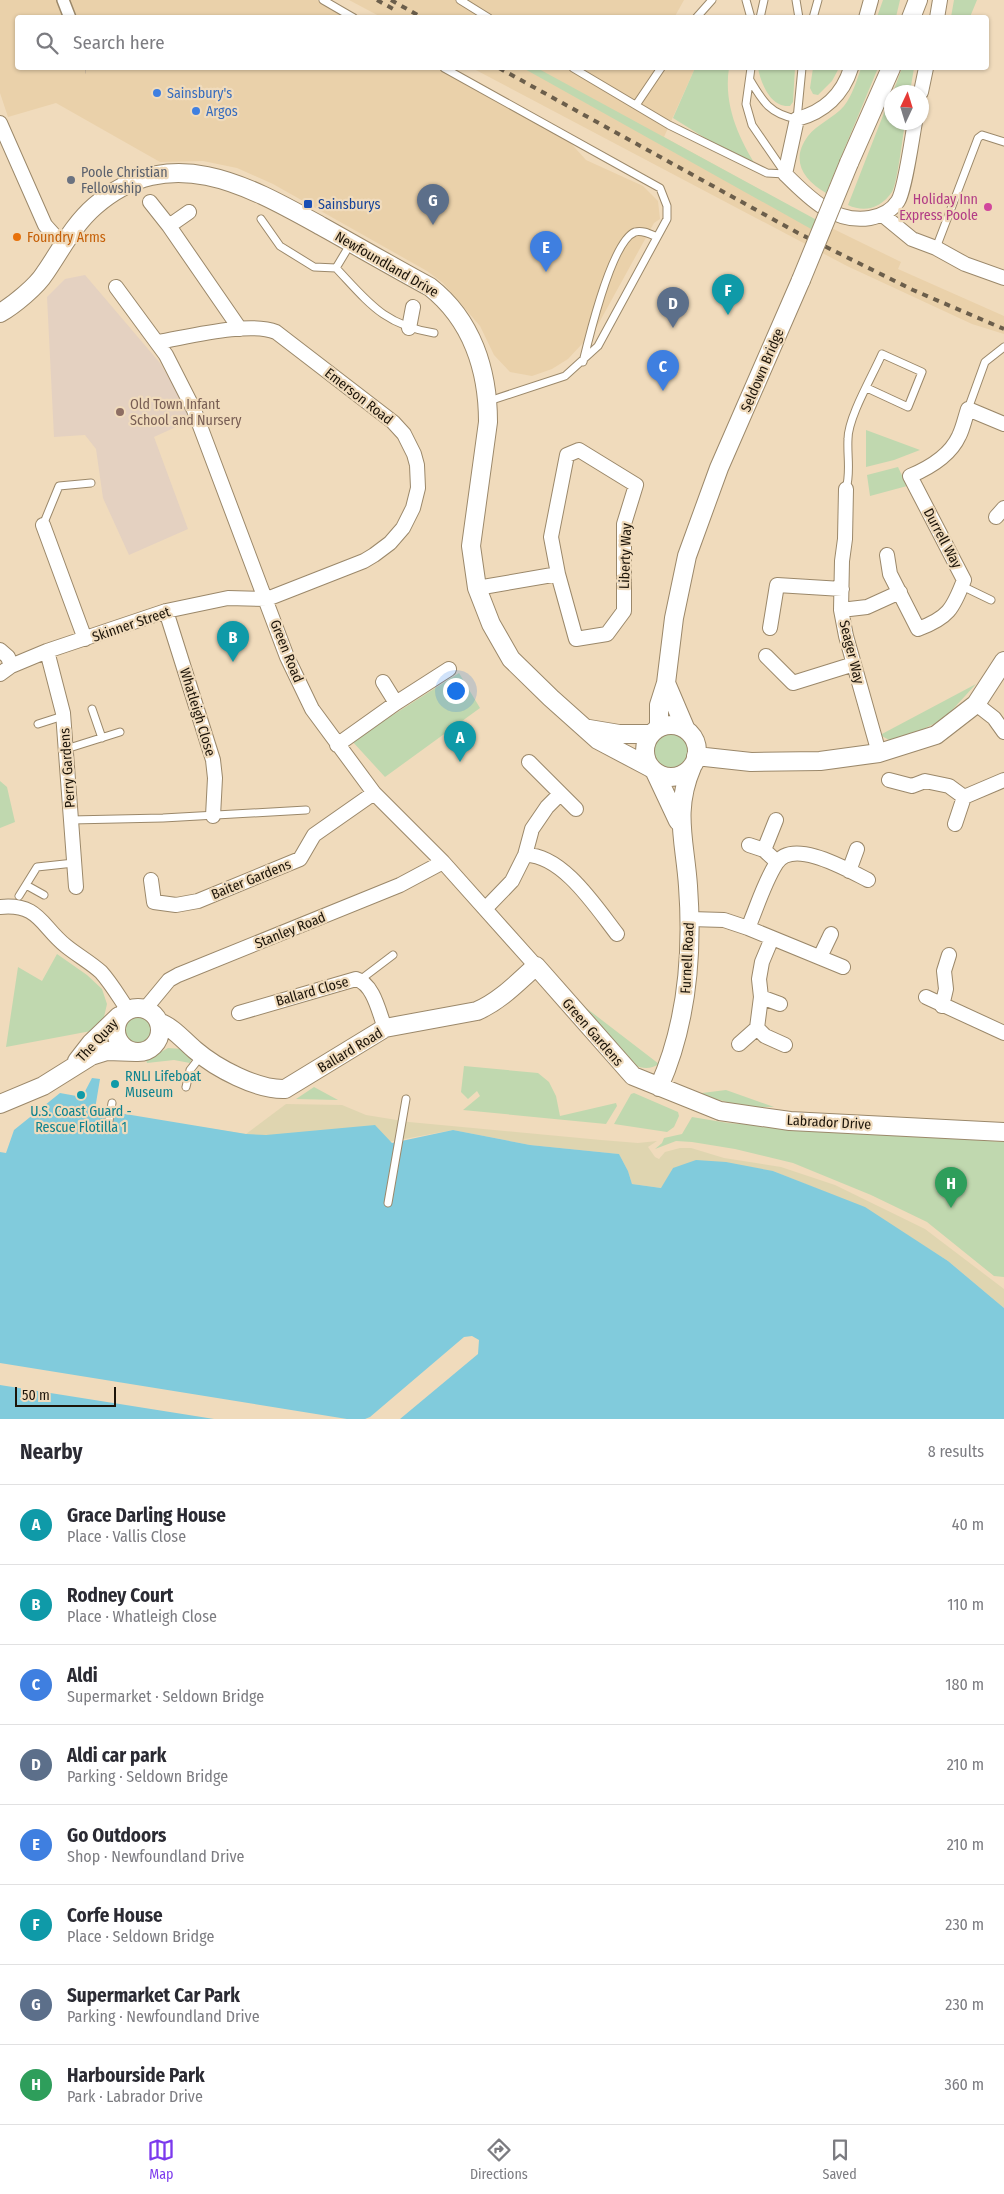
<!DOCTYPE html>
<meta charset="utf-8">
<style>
body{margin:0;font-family:"Fira Sans Condensed",sans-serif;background:#f7f7f7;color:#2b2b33}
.compass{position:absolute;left:884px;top:85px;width:45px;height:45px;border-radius:50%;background:#fff;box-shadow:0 1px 4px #0004;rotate:4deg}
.scale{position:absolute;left:15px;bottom:12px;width:101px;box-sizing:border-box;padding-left:5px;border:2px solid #1c1409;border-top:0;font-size:14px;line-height:18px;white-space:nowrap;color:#1c1409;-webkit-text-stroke:4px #f0dbbc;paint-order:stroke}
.you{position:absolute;left:455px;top:690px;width:18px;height:18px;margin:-12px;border:4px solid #fff;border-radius:50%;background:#1a73e8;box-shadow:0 0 0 8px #1a73e833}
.badge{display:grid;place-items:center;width:32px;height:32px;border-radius:50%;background:#7c3aed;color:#fff;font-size:16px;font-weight:700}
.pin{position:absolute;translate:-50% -41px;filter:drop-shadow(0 1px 2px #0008)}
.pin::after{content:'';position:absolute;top:26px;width:18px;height:15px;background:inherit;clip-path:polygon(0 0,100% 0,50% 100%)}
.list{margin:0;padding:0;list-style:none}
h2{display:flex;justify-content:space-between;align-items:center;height:65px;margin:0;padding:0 20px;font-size:21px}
h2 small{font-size:16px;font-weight:400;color:#7c7c81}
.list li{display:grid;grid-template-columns:32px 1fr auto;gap:15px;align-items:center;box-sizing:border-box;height:80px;padding:0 20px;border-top:1px solid #e1e1e2}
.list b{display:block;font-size:19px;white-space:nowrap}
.list p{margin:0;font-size:16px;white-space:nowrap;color:#7c7c81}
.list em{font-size:16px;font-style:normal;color:#7c7c81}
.icon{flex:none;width:28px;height:28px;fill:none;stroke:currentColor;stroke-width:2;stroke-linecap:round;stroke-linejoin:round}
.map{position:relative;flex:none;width:1004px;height:1419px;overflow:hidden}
.search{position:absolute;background:#fff;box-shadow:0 1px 4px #0004;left:15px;right:15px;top:15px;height:55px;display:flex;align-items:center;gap:12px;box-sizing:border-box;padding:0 18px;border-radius:5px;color:#7c7c81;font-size:19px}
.sheet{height:705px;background:#fff}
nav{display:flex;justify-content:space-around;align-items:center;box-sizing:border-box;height:70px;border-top:1px solid #e1e1e2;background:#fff;font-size:14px;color:#7c7c81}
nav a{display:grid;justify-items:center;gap:2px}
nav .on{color:#7c3aed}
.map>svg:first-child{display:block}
.built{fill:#ead1aa}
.education{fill:#e4d1c1}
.green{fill:#c0d8af}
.sand{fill:#dfd5b0}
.water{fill:#81cbdc}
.pier{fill:#f0dbbc}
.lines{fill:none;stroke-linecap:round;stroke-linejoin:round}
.pedestrian-tunnel{stroke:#d0bda1;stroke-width:11;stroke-dasharray:11 5.5;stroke-linecap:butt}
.service-casing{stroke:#9b886a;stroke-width:9}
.pedestrian-casing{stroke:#9b886a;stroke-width:14}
.minor-casing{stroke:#9b886a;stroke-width:16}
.tertiary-casing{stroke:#9b886a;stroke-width:20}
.service{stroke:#fff;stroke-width:7}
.pedestrian{stroke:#fff;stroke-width:11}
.minor{stroke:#fff;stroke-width:14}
.tertiary{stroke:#fff;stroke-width:18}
.rail{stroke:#6b5e4b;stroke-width:4;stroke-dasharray:6 6;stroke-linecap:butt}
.tertiary-bridge-casing{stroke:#9b886a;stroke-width:20;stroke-linecap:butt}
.tertiary-bridge{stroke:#fff;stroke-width:18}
.shop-dot{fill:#3f7fe0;stroke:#f0dbbc;stroke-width:2}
.worship-dot{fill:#6b7280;stroke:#f0dbbc;stroke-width:2}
.transit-dot{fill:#1a4fb4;stroke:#f0dbbc;stroke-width:2}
.hotel-dot{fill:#d1479c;stroke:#f0dbbc;stroke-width:2}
.food-dot{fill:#e8710a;stroke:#f0dbbc;stroke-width:2}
.education-dot{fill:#8d6e63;stroke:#f0dbbc;stroke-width:2}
.culture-dot{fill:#0f9aa8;stroke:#f0dbbc;stroke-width:2}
.labels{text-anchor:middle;stroke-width:4.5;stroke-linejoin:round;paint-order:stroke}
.shop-label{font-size:14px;fill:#366cbe;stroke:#f0dbbc;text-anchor:start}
.worship-label{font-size:14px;fill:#5b616d;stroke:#f0dbbc;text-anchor:start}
.hotel-label{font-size:14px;fill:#b23c85;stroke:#f0dbbc;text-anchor:end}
.transit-label{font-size:14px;fill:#164399;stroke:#f0dbbc;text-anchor:start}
.food-label{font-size:14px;fill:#c56008;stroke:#f0dbbc;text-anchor:start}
.street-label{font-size:14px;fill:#1c1409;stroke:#f0dbbc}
.education-label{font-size:14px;fill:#785e54;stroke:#f0dbbc;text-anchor:start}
.culture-label{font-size:14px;fill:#0d838f;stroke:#f0dbbc;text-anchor:start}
</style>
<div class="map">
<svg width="1004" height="1419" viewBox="0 0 1004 1419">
<rect width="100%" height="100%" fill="#f0dbbc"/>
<path class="built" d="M0,0H317L348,17L18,18V68H438L567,139L586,160L643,186L658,201L660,219L654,223L595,330L568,359L552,369L532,376L510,372L494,355L480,326L443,283L427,271L273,184L237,168L203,161L160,162L56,103L8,117L0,93Z
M349,0H684L674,18L381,17Z
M472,68H695L664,137L811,218L901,262L898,269L1004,316V334L972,324L847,266Z"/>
<path class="education" d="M85,275L160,363L184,404L189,421L154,437L188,529L129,555L103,498L96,449L85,435L54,437L47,297L65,279Z"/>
<path class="green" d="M883,0H900L896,17H877Z
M954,0H977L970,17H951Z
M523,68H537L824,224L820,234Z
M695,68H729C723,106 740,142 761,173L673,118Z
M758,68H795L793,102L790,106C771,108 761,84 758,68Z
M813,68H839L832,81L818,95L813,94L810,88Z
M861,68H878L826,193C803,180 790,160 808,136C817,124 834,118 844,106C852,96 857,80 861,68Z
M902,68H914L910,92H893Z
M891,95L892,122L905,123C903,135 897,185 892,192C881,208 865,213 848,205Z
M866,430L920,450L894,460L866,467Z
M898,467L907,486L870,496L867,475Z
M459,673L480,708L385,777L352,741Z
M976,684L944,719L913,734L891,741L880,735Z
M651 750a20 20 0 1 1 40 0a20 20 0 1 1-40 0Z
M0,781L7,787L15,822L0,828Z
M57,954L87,975L102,989L107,1004L104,1017L91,1031L6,1047L18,967L42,981Z
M577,1001L659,1064C651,1069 643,1069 634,1065Z
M124 1030a14 14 0 1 1 28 0a14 14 0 1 1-28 0Z
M168,1048L183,1049L192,1057L190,1063L174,1060L147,1063L146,1060Z
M464,1066L538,1073L549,1082L556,1096L560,1116L616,1103L617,1106L606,1124L463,1110L480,1096L477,1091L468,1099L461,1092Z
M314,1087L338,1100L296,1099Z
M726,1090L774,1107H745L716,1099L712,1101L700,1097L702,1093Z
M634,1093L678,1112L679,1116L674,1127L667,1132L614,1124L631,1094Z
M692,1117L728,1123L1004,1142V1277L994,1276L927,1222L871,1195L793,1163L735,1149L692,1142L676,1141L655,1149L662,1143L664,1138L682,1134Z"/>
<path class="sand" d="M286,1104L342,1105L366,1115L409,1122L601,1140L638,1143L657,1141L648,1147L655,1157L659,1159L665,1152L680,1148H691L724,1158L781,1167L835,1185L925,1229L1004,1289V1308L948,1261L865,1208L773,1171L673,1168L662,1188L632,1184L628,1171L619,1154L530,1145L453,1130L318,1155L201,1127L246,1134Z"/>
<path class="water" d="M92,1078L100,1079L95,1109L246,1134L266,1135L375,1125L392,1143L453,1130L530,1145L619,1154L628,1171L632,1184L661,1188L673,1168L696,1160L726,1162L773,1171L865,1207L948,1261L1004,1308V1419H0V1152L6,1153L14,1130L60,1093L82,1097Z"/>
<path class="pier" d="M472,1336L479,1340L478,1354L400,1419H365L370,1417L464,1337Z
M0,1363L347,1419H214L0,1385Z"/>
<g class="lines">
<path class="pedestrian-tunnel" d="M85,68H86"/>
<defs>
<path id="service" d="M323,0L354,18
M460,0L489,18
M746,0L751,18
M796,0L799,18
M696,18L712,0
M760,18L764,0
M813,18L818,0
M444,68L660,188L667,206V219L598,346L565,376L489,401
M573,68L669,125L767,173L785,174
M751,68L746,104L752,125L785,173
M750,80C763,102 770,114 797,119L802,68
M636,105L661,68
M261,219L280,246L314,267L336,268C369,303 384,325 434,333
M936,248L978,138L982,135L1004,142
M336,268L351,243
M583,362C589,337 612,241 635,232C643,230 650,234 657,237
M968,409L985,362L1004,347
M846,489C851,472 847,457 848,439C848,417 873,375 882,354L922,372L908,407L867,388
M43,525L59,486L91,483
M962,586L991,600
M92,709L102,738
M38,724L63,716
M66,749L120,732
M71,820L163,818L306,810
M26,885L44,895
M19,896L37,867L74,863
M360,980L393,955
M186,1087L190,1070L201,1056
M108,1126L112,1103
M388,1203L406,1099"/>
<path id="pedestrian" d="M63,0L70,18"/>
<path id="minor" d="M866,18L871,0
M937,18L940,0
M851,68C843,94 824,112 797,119L785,174C808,197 834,224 870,218C881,216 891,212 898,201C905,190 912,138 915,122
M921,92L926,68
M0,123L45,225L63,245
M150,202L169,226L240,329
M884,216L912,239L936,248L965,264L1004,278
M169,226L189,212
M116,287L166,355L194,410L287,657L312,709L374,793L443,862L536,966
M409,328L413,307
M846,489L845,539L842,561L841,610L846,636L879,753
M996,517L1004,508
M43,525L85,639
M887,555L890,574L918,629C948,618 953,609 964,580L910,476C929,468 950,456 959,436C963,428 965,418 968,409L1004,424
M477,588L558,574L551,537L567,455L579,450L636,485L624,524V611L607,634L576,639L558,574
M841,610L867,607L900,592
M166,611L213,760L215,778L213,816
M770,628L777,585L842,589
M0,650L8,657L11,666
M47,651L63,713L76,887
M766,656L793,683L854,664
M0,674L11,666L47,651L166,611L228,598L267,599L364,561L374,555L390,543L403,528L413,508L418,488L417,465L414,454L404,434L393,422L276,332C249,321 188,337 158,342
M383,682L396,703
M976,704L994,718L1004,732
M337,745L396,703L449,669
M529,762L576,809
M889,780L912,786L925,781L949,786L964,797
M776,820L764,850L777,862
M955,824L964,797L1004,780
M749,845L764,850
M525,855C562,854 596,907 617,934
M849,871L857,849
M151,880L154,902L176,905L198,901L300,859L314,835L374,793
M0,907C39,903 41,926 66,946C77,955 90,962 101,972C111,983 119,997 128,1010
M485,909L512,881L525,855L532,829L547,807L560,794
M690,919L724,920L748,928L843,967
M748,928C757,907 764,883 776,864C792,837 848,870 868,880
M772,938L762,962L759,979L761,997L757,1028L765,1036L785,1045
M820,957L831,934
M761,997L780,1004
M926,997L1004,1033
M942,1006L946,989L944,971L949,955
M145,1009L169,980L178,975L400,885L443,862
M239,1013L356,979C374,984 379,1013 385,1028
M739,1044L757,1028"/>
<path id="tertiary" d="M911,18L918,0
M849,163L891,68
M0,313C14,305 37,286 45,273C61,250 73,225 95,206C170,141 247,185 321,226C357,246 393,267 430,287C472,320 488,370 488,422L471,546L477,588L491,624L511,659L551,698L598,740L651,768
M666,683L686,730
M645 751a26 26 0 1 1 52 0a26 26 0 1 1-52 0Z
M659,727V705L666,683L674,618L687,556L719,468L801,280
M589,729L619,734H650
M696,756L751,762L820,761L879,753L936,735L976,704L1004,661
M655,772L678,821
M116 1030a22 22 0 1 1 44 0a22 22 0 1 1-44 0Z
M159,1022C174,1028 182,1039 195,1050C216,1068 257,1090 285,1089L385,1028L477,1011C500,1001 517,983 536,966L633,1076L720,1111L790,1121L1004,1132
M77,1061L91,1043L119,1016
M659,1087C687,1024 693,954 688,886C685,841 673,811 692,767
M0,1104L43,1086L91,1056L107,1051L136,1052"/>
</defs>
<use href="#service" class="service-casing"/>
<use href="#pedestrian" class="pedestrian-casing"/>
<use href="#minor" class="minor-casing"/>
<use href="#tertiary" class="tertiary-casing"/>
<use href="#service" class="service"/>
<use href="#pedestrian" class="pedestrian"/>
<use href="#minor" class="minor"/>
<use href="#tertiary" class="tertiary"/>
<path class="rail" d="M377,0L397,11
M391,0L423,18
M499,68L798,233L913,290L1004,329"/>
<defs>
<path id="tertiary-bridge" d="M801,280L849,163"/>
</defs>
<use href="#tertiary-bridge" class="tertiary-bridge-casing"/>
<use href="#tertiary-bridge" class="tertiary-bridge"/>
</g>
<g class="shop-dot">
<circle cx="157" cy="93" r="5"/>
<circle cx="196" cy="111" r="5"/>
</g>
<circle class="worship-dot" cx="71" cy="180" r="5"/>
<rect class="transit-dot" x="303" y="199" width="10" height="10" rx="2.5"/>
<circle class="hotel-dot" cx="988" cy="207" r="5"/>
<circle class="food-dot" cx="17" cy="237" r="5"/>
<circle class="education-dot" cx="120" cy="412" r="5"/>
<g class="culture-dot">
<circle cx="115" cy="1084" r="5"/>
<circle cx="81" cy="1095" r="5"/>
</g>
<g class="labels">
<g class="shop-label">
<text x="167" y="98">Sainsbury's</text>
<text x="206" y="116">Argos</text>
</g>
<g class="worship-label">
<text x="81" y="177">Poole Christian<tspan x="81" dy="16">Fellowship</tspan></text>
</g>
<g class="hotel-label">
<text x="978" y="204">Holiday Inn<tspan x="978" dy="16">Express Poole</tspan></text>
</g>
<g class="transit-label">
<text x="318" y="209">Sainsburys</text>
</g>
<g class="food-label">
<text x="27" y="242">Foundry Arms</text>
</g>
<g class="street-label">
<text transform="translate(387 264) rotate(30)" y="5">Newfoundland Drive</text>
<text transform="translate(762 370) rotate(-67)" y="5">Seldown Bridge</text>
<text transform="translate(359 396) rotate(38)" y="5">Emerson Road</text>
<text transform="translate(943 538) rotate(62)" y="5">Durrell Way</text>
<text transform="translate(625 556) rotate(-88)" y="5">Liberty Way</text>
<text transform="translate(131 624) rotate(-19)" y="5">Skinner Street</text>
<text transform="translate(287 651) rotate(68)" y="5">Green Road</text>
<text transform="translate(852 652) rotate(76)" y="5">Seager Way</text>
<text transform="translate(198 712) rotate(73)" y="5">Whatleigh Close</text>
<text transform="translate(67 768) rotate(-94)" y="5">Perry Gardens</text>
<text transform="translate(251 879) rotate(-22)" y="5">Baiter Gardens</text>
<text transform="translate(290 930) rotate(-22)" y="5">Stanley Road</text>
<text transform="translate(687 958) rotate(-87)" y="5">Furnell Road</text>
<text transform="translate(312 991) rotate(-16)" y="5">Ballard Close</text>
<text transform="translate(593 1032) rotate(49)" y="5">Green Gardens</text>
<text transform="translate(97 1040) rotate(-47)" y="5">The Quay</text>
<text transform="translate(350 1050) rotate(-31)" y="5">Ballard Road</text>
<text transform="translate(829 1122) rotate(3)" y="5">Labrador Drive</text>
</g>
<g class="education-label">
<text x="130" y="409">Old Town Infant<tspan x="130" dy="16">School and Nursery</tspan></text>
</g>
<g class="culture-label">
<text x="125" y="1081">RNLI Lifeboat<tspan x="125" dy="16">Museum</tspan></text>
<text x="81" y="1116" text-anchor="middle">U.S. Coast Guard -<tspan x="81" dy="16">Rescue Flotilla 1</tspan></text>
</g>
</g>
</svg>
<svg class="compass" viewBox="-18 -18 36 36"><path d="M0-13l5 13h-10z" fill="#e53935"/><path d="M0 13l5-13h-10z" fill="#7c7c81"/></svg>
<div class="scale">50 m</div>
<div class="you"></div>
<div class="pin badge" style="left:460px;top:762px;background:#0f9aa8">A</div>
<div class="pin badge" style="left:233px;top:662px;background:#0f9aa8">B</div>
<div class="pin badge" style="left:663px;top:391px;background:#3f7fe0">C</div>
<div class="pin badge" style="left:673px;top:328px;background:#5c6f8a">D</div>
<div class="pin badge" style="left:546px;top:272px;background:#3f7fe0">E</div>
<div class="pin badge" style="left:728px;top:315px;background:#0f9aa8">F</div>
<div class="pin badge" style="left:433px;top:225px;background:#5c6f8a">G</div>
<div class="pin badge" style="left:951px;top:1208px;background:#2e9e5b">H</div>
<div class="search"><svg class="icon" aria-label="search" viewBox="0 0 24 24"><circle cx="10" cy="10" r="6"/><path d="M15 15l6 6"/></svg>Search here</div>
</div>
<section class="sheet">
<h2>Nearby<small>8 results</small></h2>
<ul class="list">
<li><span class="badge" style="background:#0f9aa8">A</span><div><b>Grace Darling House</b><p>Place · Vallis Close</p></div><em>40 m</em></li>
<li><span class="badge" style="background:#0f9aa8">B</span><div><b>Rodney Court</b><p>Place · Whatleigh Close</p></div><em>110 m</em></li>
<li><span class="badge" style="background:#3f7fe0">C</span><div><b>Aldi</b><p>Supermarket · Seldown Bridge</p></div><em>180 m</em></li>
<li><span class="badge" style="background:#5c6f8a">D</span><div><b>Aldi car park</b><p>Parking · Seldown Bridge</p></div><em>210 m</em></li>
<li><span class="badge" style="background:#3f7fe0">E</span><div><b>Go Outdoors</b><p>Shop · Newfoundland Drive</p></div><em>210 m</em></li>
<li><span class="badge" style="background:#0f9aa8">F</span><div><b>Corfe House</b><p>Place · Seldown Bridge</p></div><em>230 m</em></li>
<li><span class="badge" style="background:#5c6f8a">G</span><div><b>Supermarket Car Park</b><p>Parking · Newfoundland Drive</p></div><em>230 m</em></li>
<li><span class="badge" style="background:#2e9e5b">H</span><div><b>Harbourside Park</b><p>Park · Labrador Drive</p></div><em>360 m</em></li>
</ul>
</section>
<nav>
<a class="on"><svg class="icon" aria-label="map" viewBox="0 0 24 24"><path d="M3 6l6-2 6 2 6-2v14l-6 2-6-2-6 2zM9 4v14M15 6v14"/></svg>Map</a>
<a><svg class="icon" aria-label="directions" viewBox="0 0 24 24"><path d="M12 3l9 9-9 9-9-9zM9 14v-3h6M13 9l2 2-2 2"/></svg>Directions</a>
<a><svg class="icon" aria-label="saved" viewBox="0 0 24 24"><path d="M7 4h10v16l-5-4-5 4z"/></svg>Saved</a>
</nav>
